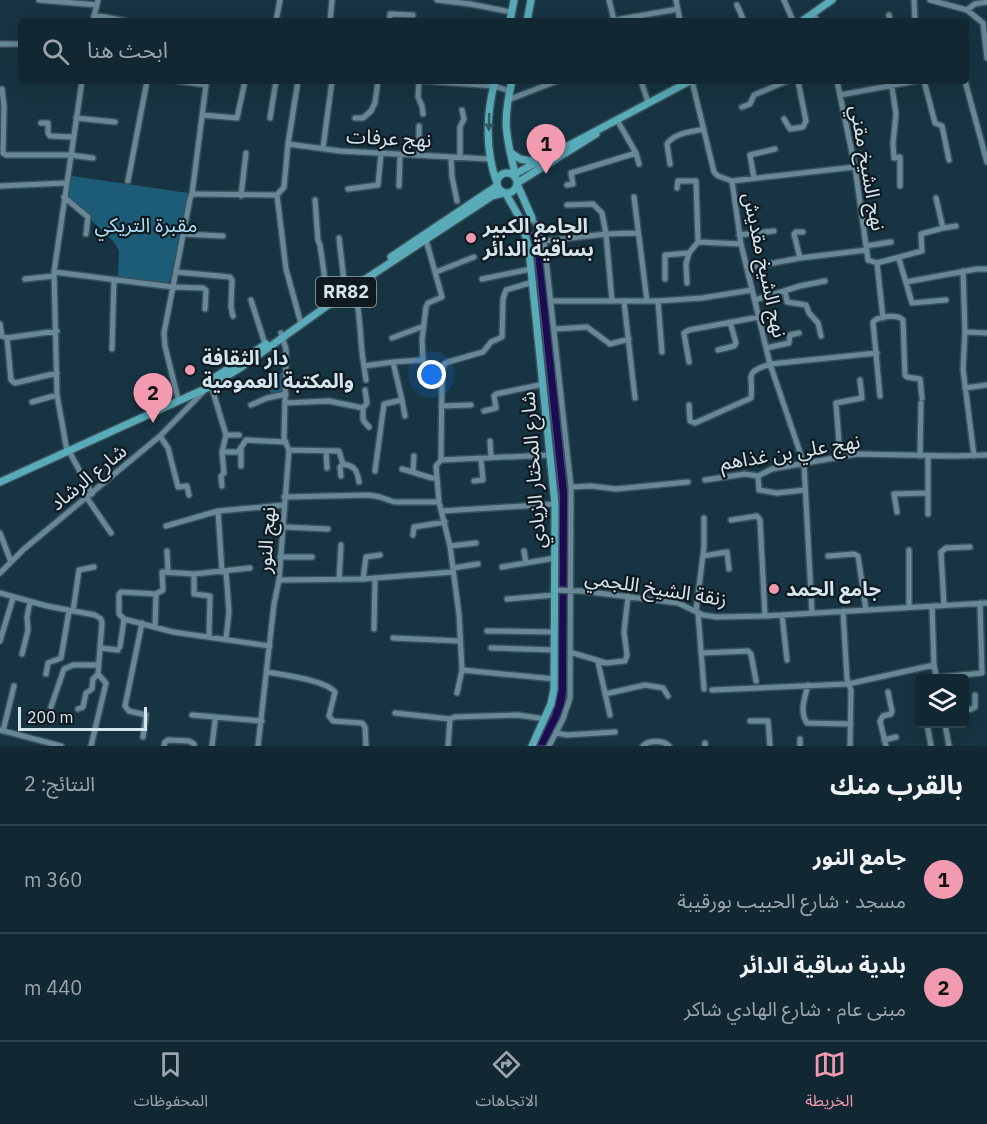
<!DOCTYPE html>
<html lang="ar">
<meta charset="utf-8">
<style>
body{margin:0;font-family:"IBM Plex Sans","Noto Sans Arabic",sans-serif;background:#1e333e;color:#f1f3f6;direction:rtl}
.controls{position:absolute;right:18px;bottom:18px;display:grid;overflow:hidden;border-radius:6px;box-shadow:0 6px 24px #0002}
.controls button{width:54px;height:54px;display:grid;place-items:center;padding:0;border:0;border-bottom:2px solid #30444d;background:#112732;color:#f1f3f6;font:30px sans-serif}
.scale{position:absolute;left:18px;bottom:15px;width:129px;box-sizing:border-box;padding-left:6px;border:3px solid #d5e5ee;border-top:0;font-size:16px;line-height:21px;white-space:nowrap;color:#d5e5ee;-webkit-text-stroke:4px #0e1a20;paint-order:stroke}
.you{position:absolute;left:432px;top:375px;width:21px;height:21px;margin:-15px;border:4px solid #fff;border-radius:50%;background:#1a73e8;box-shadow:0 0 0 9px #1a73e833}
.badge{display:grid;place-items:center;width:39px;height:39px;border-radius:50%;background:#f29ab0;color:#111;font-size:20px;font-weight:700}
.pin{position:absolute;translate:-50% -50px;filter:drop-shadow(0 2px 3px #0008)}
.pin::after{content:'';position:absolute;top:32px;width:21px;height:18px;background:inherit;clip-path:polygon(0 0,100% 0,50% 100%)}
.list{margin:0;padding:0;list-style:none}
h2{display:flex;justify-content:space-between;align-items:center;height:78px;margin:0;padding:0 24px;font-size:26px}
h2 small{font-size:20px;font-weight:400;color:#9ca5ac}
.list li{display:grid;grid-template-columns:39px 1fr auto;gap:18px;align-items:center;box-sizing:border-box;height:108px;padding:0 24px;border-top:2px solid #30444d}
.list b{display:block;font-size:22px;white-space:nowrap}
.list p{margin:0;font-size:20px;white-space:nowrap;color:#9ca5ac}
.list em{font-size:20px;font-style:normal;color:#9ca5ac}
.icon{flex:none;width:33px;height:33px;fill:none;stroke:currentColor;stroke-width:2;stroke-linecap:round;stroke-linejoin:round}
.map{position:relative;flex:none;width:987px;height:746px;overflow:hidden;direction:ltr}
.search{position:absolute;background:#112732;box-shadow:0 6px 24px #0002;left:18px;right:18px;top:18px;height:66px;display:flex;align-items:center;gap:15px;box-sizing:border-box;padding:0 21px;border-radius:6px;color:#9ca5ac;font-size:22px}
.sheet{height:294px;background:#112732}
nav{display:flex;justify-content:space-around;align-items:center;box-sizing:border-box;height:84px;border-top:2px solid #30444d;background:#112732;font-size:16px;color:#9ca5ac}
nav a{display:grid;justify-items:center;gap:3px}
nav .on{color:#f29ab0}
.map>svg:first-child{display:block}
.green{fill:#1c5c76}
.water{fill:#1b0b52;stroke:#534c81;stroke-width:1.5}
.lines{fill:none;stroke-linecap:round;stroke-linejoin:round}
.minor-casing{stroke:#37505b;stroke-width:8}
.major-casing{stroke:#37505b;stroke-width:10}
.minor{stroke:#688897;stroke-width:5}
.major{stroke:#58abb7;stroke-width:7}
.oneway{fill:#2f5b64}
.poi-dot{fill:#f29ab0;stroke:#0e1a20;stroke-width:2}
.labels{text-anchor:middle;stroke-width:4.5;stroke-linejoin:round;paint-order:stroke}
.shield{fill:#0e1a20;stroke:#99a8b0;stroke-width:1.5}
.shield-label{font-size:18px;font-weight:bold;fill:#d5e5ee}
.street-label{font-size:20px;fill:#d5e5ee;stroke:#0e1a20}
.park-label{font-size:20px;fill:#aeddf4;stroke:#0e1a20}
.poi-label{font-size:20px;font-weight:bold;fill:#d5e5ee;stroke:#0e1a20;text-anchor:start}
</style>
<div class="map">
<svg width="987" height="746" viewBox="0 0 987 746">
<rect width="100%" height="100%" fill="#173442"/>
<path class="green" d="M72,176L188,193L172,279L167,283L118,277L119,251L114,242L68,198Z
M284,371V393L272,395L265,383Z"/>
<path class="water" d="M538,230L543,249L568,494L567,691L564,709L546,746H536L552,714L558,691L559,493L534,251L529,234Z"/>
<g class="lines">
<defs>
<path id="minor" d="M39,0L97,5
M437,0L470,4L511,12
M609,0L614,20
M676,0L680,21
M784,0L793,21
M914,0L915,21
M930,0L967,10L975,4L987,2
M737,5L744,21
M967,10L983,23L987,58
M814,14L817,21
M94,15L126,21
M889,15L890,21
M93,21L98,0
M276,21L280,0
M330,21L332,0
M390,21V14L413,15
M610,21L678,9
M0,44H21
M177,81L206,85L192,194
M419,81L418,97L422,106L423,114
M426,81L494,86L510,91
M641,81L648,102
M692,81L714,172L718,176L732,181L741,244L770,364L804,464L812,613
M837,81L855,167L868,260L877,263L922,251L921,234L943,228L936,198
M924,81L935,123L942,126L949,160
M965,81L987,162
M892,87L896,114L893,143L894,158L900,157V186
M2,89L4,106L3,153L6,155H70L93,158
M840,95L916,81
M508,100L557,81
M742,107L750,104L754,95L787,81
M202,115L237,118L245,81
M76,118L115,122
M270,118L276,81
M355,118H363L371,111L375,103L378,81
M784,119L790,129L803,127L806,121L798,81
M617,120L636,153L639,164
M41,123H48V133L50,136L73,137
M419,126V155
M288,144L340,151L489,159
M323,148L332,81
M451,157L452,177L457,201
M460,157V127L464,119L462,110
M670,164L667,144C674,133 691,132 704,129
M754,178L750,155L775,149
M128,181L147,81
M732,181L855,167
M567,185L573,184L571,173L636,153
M0,186L66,183
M399,186L400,155
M677,188L678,181H696L698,242L741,244
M348,189L378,185L381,154
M277,195L286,269L300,320
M241,196L246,153
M64,197L88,217L86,234
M634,197L647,301
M315,200L318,240L320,245L328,301
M567,205L593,204L602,213L606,234L612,301
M532,218L541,233L544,241L571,487L570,698L563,719L549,746
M943,228L956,226
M183,234L223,236
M739,235L774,231
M339,238L345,289
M544,241L606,234L637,233
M866,246L891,242
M800,258L794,234L796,232H803
M899,259L912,303L946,300
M877,263L883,318
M747,268L800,258L867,250
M963,271L965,332L963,369L974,456
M54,272L173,287L203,288L206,290L205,309
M176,272L230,277L232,280L231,307L233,316
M436,272L474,257
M25,279L54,276
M482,279L531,269
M665,279V255L689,253L698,242
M906,282L977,269H987
M687,283L686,264L689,253
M352,286C362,311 359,340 364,366L393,362L402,400L384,404L375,471
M785,291L787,302L806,305L809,313L818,323L821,336
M251,300L265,344
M755,300L800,286L825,281
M552,301H658L702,298L752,290
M658,301L662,352
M624,302L635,398
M0,324L2,336
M555,329L587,327L610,344L629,339
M965,332L987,333
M0,335L7,338L57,331
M7,338L11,380L15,383L57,373
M392,338L424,326
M766,348L789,343L790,335L799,333
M112,349L114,280
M718,350L734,346L736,343L730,322
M393,362L423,360L422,340L426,307L428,303L442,297L425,236
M689,362L684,333L689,330L759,317
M364,366L366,380
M211,385L226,435L222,452
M965,388L987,385
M880,396L873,322C878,316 897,314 903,320L905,375L907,377L920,379L922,398
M178,399L165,346L164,333L190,199L192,194H196L277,195L284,187L288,144L298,81
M402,400L405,416
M32,402L57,395
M285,403L329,401L363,408V420L369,427
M251,405L267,398L286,394
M689,405L690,421L695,423L751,398C754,374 742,374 770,364L877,353
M441,406L471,405
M363,408L367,403L365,390
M484,411L496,408L494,396L496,394L544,384
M226,435H239
M160,436L168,448L178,487L187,486L189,495
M490,441L491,458
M289,450L339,451L343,464C355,466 357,470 359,482
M67,451L57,395L54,272L82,81
M69,451L92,494
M326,451L327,468
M840,456L836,403L862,398L860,380
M920,456L921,403
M928,456V514
M441,460L550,455
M241,466V450
M402,469L432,478H437
M413,471L414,456
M341,476L340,467L343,464
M758,476L759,490L777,493L805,490
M705,480L745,474L758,476L772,469L857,454L954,456L987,455
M474,481L483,480L481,459
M222,486L221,476L224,473L222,452H238L246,440L286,442
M571,487L591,486L616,489L688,482
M284,497L369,495L380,497L394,502H439
M87,498L111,533
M218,511L222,572
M442,511L555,504
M897,512L894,494L928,493
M731,520L757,516L760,520L765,616
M166,526L218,511L284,505
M284,527L328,529
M0,533L11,562
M413,535L414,527L445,522
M450,546L476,543
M909,550V607
M167,551L168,572
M524,551L526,563
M703,556L727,552L729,569
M828,556L854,554L858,556L866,610
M280,557H312
M502,567L555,558
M453,568L478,564
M226,571L229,612L226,638
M0,573L24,549L160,436L204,391
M194,574V594L210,596L209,636
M363,579L366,557L380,555
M279,580L363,579L453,572
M339,580L341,545
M554,590L582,591L678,603L703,615L716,617L765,616L987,603
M0,593L47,606L95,615L101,619L102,623L98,674L93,679L92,689L86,693L83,707L78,709
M156,594L163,590L162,572L194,574L250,568
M507,599L554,595
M944,605L941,552L946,548L970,547
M932,606L934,665L936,675L940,677L982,673L980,603
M73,611L79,570L94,567
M696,611L704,547V518
M843,611L847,679L851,690L850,746
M698,613L704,689
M782,615L787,660
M142,623L125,706L129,711L146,715L143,737
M155,626L156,594L121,592L119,595V614L124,619L173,632L270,646
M374,629L375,578
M487,631L554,632
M393,638L460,641
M0,641L13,598
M120,647L124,619
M100,648L118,650
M491,648L555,650
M570,652L606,663L625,661L627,655L624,632L628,596
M701,653L748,651L751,654L756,681
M22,654L28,630L27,617L30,602
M598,662L610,715
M462,670L555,679
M267,672C283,675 325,680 335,692L329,716L333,721L362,723L365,727L366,746
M46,674L48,663L61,658L69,611
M808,685C805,698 799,711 807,723L851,724
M919,686L920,690
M712,690L848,684L934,665
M457,693L462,670L459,614L450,546L439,502L436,466L441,460L442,372L444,364L448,362L483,352L491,342L502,337L503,299L506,290L533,282
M605,694L645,685L663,688L668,696
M51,707L64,669L73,665H98
M964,710L972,709L975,707V695
M395,713L450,719
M192,715L262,721
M750,721H768L770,746
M927,724L931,746
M945,724L949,746
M0,730L61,746
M3,731L14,686
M556,733L567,735L615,732
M800,739V746
M884,740L896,737
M705,743V746
M91,746L106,683L98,674
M164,746L165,742L168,740L189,741L194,744V746
M212,746L215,721
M258,746L274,604L279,580L289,450L284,439L286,360V349L281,333
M448,746L450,719L455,717L518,715L545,719
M643,746C648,740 664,740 669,746
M886,746L880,721L883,716L891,714L892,711L888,692"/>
<path id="major" d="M510,21L514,0
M527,21L531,0
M802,21L832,0
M495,81C486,114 485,151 497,183
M510,152L520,159L537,162
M497 183a10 10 0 1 1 20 0a10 10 0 1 1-20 0Z
M512,174L514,169C505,132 503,119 512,81
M513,175L690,81
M517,183L596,134
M517,184L532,218L522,222
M506,194L522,222L529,250L555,504L554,689L551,704L532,746
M391,257L497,186
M205,384L266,344
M0,482L207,388L240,368L352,288L492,196L504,193"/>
</defs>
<use href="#minor" class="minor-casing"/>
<use href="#major" class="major-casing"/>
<use href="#minor" class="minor"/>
<use href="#major" class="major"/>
</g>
<defs><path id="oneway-solid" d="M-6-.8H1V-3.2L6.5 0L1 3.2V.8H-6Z" transform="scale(1.5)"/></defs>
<use class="oneway" href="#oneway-solid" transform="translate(489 122) rotate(91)"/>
<g class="poi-dot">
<circle cx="471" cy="238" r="6"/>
<circle cx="190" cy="370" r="6"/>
<circle cx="774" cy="589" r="6"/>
</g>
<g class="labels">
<rect class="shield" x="316" y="277" width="60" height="30" rx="4.5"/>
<g class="shield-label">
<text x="346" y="298">RR82</text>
</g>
<g class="street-label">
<text transform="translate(389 138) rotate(3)" y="7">نهج عرفات</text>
<text transform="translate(868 168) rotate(80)" y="7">نهج الشيخ مقني</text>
<text transform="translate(765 265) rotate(78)" y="7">نهج الشيخ مقديش</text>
<text transform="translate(790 452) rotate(-9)" y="7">نهج علي بن غذاهم</text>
<text transform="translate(533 470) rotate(-94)" y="7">شارع المختار الزيادي</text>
<text transform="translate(88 477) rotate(-39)" y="7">شارع الرشاد</text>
<text transform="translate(266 540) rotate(-86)" y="7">نهج النور</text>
<text transform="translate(656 588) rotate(9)" y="7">زنقة الشيخ اللجمي</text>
</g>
<g class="park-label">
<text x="146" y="232">مقبرة التريكي</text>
</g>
<g class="poi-label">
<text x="483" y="233">الجامع الكبير<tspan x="483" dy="23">بساقية الدائر</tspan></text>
<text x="202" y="365">دار الثقافة<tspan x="202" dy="23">والمكتبة العمومية</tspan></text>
<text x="786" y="596">جامع الحمد</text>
</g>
</g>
</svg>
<div class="controls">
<button><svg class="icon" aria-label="layers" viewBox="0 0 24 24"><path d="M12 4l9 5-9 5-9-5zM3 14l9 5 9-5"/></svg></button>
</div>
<div class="scale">200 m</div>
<div class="you"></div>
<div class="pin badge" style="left:546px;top:174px">1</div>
<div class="pin badge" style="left:153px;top:423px">2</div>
<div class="search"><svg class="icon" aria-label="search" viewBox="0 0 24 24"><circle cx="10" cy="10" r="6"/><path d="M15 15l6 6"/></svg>ابحث هنا</div>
</div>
<section class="sheet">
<h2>بالقرب منك<small>النتائج: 2</small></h2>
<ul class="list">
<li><span class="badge">1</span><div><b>جامع النور</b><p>مسجد · شارع الحبيب بورقيبة</p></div><em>360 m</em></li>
<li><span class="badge">2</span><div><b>بلدية ساقية الدائر</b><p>مبنى عام · شارع الهادي شاكر</p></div><em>440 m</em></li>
</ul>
</section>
<nav>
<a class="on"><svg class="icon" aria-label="map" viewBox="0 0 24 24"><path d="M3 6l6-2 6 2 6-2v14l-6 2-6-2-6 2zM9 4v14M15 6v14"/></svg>الخريطة</a>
<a><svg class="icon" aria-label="directions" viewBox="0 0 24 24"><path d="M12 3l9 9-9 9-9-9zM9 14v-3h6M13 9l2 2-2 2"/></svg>الاتجاهات</a>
<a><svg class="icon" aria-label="saved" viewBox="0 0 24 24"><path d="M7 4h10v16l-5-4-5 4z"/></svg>المحفوظات</a>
</nav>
